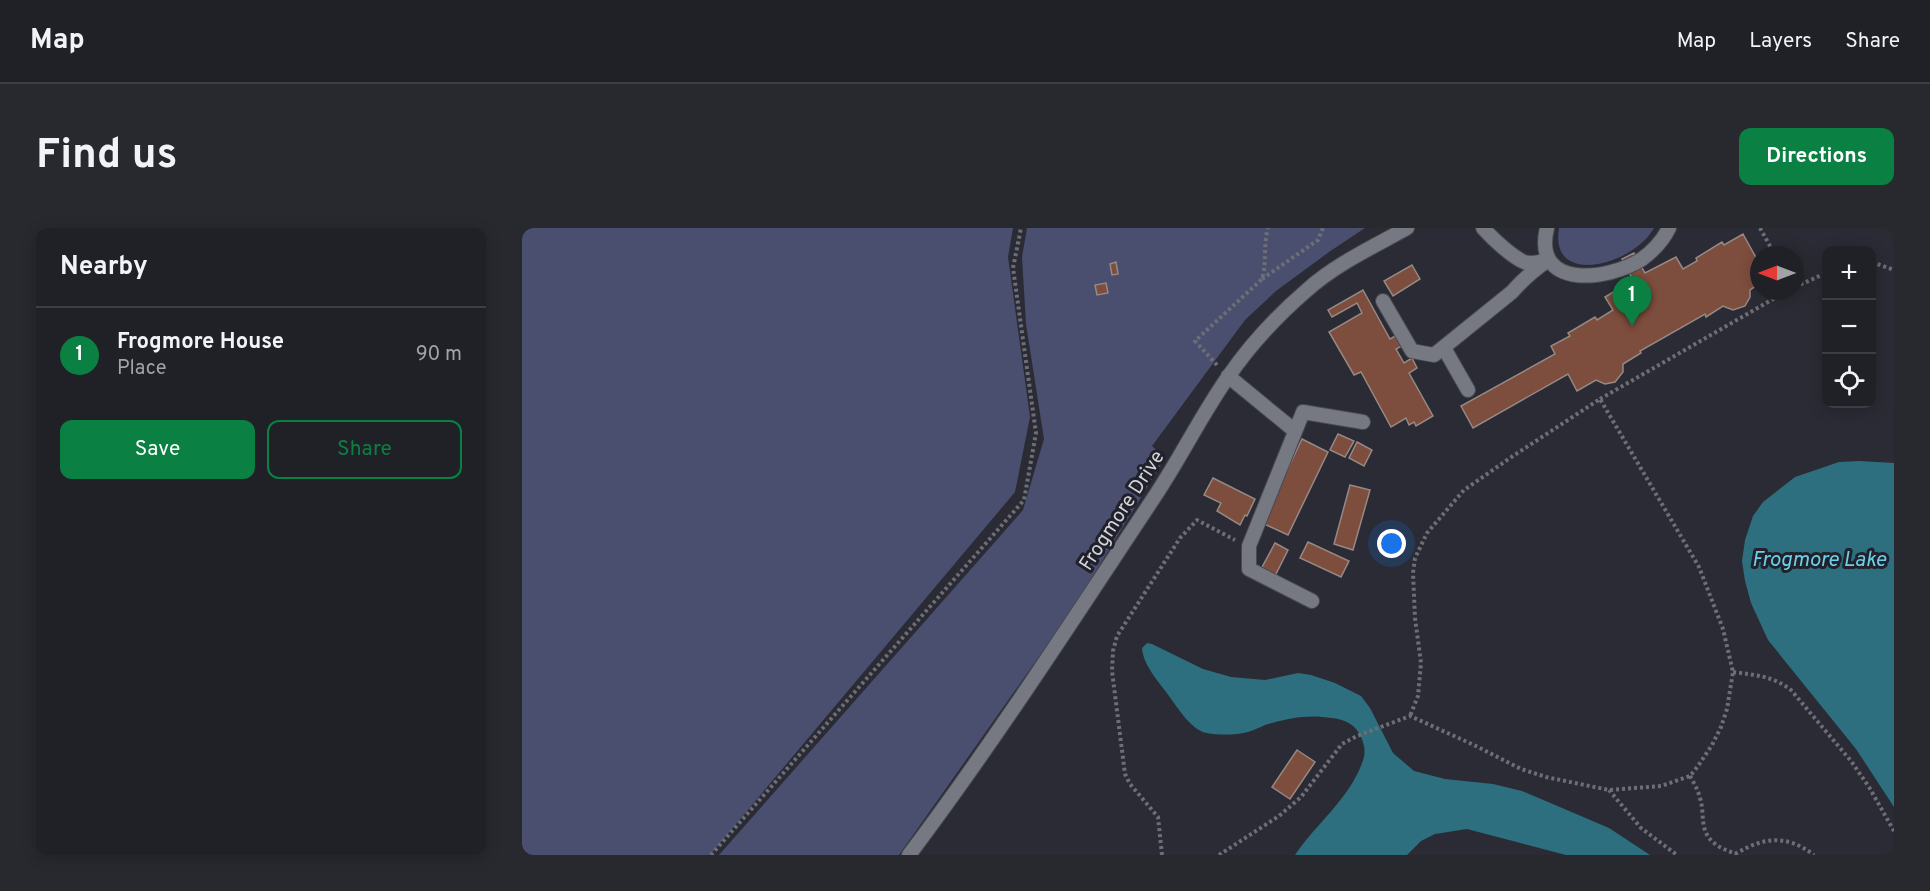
<!DOCTYPE html>
<meta charset="utf-8">
<style>
body{margin:0;font-family:Overpass,sans-serif;background:#28282f;color:#f1f3f6}
.controls{position:absolute;right:18px;top:18px;display:grid;overflow:hidden;border-radius:12px;box-shadow:0 3px 15px #0003}
.controls button{width:54px;height:54px;display:grid;place-items:center;padding:0;border:0;border-bottom:2px solid #3d3e44;background:#202027;color:#f1f3f6;font:30px sans-serif}
.compass{position:absolute;left:1228px;top:18px;width:54px;height:54px;border-radius:50%;background:#202027;box-shadow:0 3px 15px #0003;rotate:270deg}
.you{position:absolute;left:870px;top:316px;width:21px;height:21px;margin:-15px;border:4px solid #fff;border-radius:50%;background:#1a73e8;box-shadow:0 0 0 9px #1a73e833}
.badge{display:grid;place-items:center;width:39px;height:39px;border-radius:50%;background:#0b8043;color:#fff;font-size:20px;font-weight:700}
.pin{position:absolute;translate:-50% -50px;filter:drop-shadow(0 2px 3px #0008)}
.pin::after{content:'';position:absolute;top:32px;width:21px;height:18px;background:inherit;clip-path:polygon(0 0,100% 0,50% 100%)}
.list{margin:0;padding:0;list-style:none}
h2{display:flex;justify-content:space-between;align-items:center;height:78px;margin:0;padding:0 24px;font-size:26px}
h2 small{font-size:20px;font-weight:400;color:#a2a3a7}
.list li{display:grid;grid-template-columns:39px 1fr auto;gap:18px;align-items:center;box-sizing:border-box;height:96px;padding:0 24px;border-top:2px solid #3d3e44}
.list b{display:block;font-size:22px;white-space:nowrap}
.list p{margin:0;font-size:20px;white-space:nowrap;color:#a2a3a7}
.list em{font-size:20px;font-style:normal;color:#a2a3a7}
.actions{display:flex;gap:12px;padding:18px 24px}
.actions a{flex:1;padding:14px 0;border:2px solid #0b8043;border-radius:12px;text-align:center;font-size:21px;color:#0b8043}
.actions .main{background:#0b8043;color:#fff}
.icon{flex:none;width:33px;height:33px;fill:none;stroke:currentColor;stroke-width:2;stroke-linecap:round;stroke-linejoin:round}
.map{position:relative;flex:none;width:1372px;height:627px;overflow:hidden;border-radius:12px}
header{display:flex;align-items:center;gap:36px;box-sizing:border-box;height:84px;padding:0 30px;background:#202027;border-bottom:2px solid #3d3e44}
header strong{font-size:28px}
nav{display:flex;gap:33px;margin-inline-start:auto;font-size:21px}
.intro{display:flex;align-items:center;justify-content:space-between;box-sizing:border-box;height:144px;padding:0 36px}
h1{margin:0;font-size:42px}
.button{padding:15px 27px;border-radius:12px;background:#0b8043;color:#fff;font-size:21px;font-weight:700}
main{display:flex;gap:36px;padding:0 36px}
aside{flex:1;background:#202027;border-radius:12px;box-shadow:0 3px 15px #0003}
.map>svg:first-child{display:block}
.green{fill:#4a4f70}
.water{fill:#2d6f7f}
.building{fill:#7d4d3d;stroke:#968985;stroke-width:1.5}
.lines{fill:none;stroke-linecap:round;stroke-linejoin:round}
.lane-casing{stroke:#484951;stroke-width:16}
.path{stroke:#6d6e76;stroke-width:4;stroke-dasharray:3 3;stroke-linecap:butt}
.lane{stroke:#767882;stroke-width:14}
.labels{text-anchor:middle;stroke-width:6;stroke-linejoin:round;paint-order:stroke}
.street-label{font-size:20px;fill:#d3d4da;stroke:#20212a}
.water-label{font-size:21px;font-style:italic;fill:#6cd0eb;stroke:#20212a}
</style>
<header>
<strong>Map</strong>
<nav><a>Map</a><a>Layers</a><a>Share</a></nav>
</header>
<div class="intro"><h1>Find us</h1><a class="button">Directions</a></div>
<main>
<aside>
<h2>Nearby<small></small></h2>
<ul class="list">
<li><span class="badge">1</span><div><b>Frogmore House</b><p>Place</p></div><em>90 m</em></li>
</ul>
<div class="actions"><a class="main">Save</a><a>Share</a></div>
</aside>
<div class="map">
<svg width="1372" height="627" viewBox="0 0 1372 627">
<rect width="100%" height="100%" fill="#2a2b34"/>
<path class="green" d="M0,0H491L486,29L508,189L493,264L188,627H0Z
M505,0H843L807,24L754,63L723,92L630,218L643,230L552,379L377,627H197L501,282L522,211L504,96L500,29Z
M1037,0H1132C1113,36 1027,61 1037,0Z"/>
<path class="water" d="M1337,233L1372,235V579L1334,521L1246,412L1229,375L1223,353L1220,333L1223,312L1231,288L1241,274L1273,249L1317,234Z
M625,415L630,416L681,441L709,449L743,452L776,445L789,447L813,455L839,468L848,480L871,525L892,543L923,551L971,556L1000,563L1087,600L1128,627H1044L945,601L913,606L899,613L885,627H773C794,596 827,571 840,535C844,526 843,518 839,509C833,496 824,492 810,490C786,486 766,490 743,497C736,500 729,504 721,505C711,507 695,507 685,505C670,503 655,479 647,468C637,454 621,437 620,420Z"/>
<path class="building" d="M1221,6L1237,35V56L1228,62V69L1223,78L1211,82L1201,78L1184,89L1183,86L1118,123L1119,125L1101,136V144L1093,154L1083,156L1074,152L1055,163L1046,146L951,200L939,178L1033,126L1029,118L1048,108L1046,105L1073,89L1075,92L1091,82L1083,69L1111,52L1100,31L1112,25L1123,45L1154,29L1161,41L1175,33L1174,30L1200,14L1202,17Z
M594,34L596,46L590,47L588,36Z
M890,37L898,51L871,68L862,53Z
M584,55L586,65L575,67L573,57Z
M841,62L868,111L877,106L882,117L874,121L882,135L890,130L895,140L887,145L911,188L894,198L892,194L887,197L884,190L869,199L839,144L832,147L807,104L840,85L835,75L810,89L806,82Z
M816,206L832,213L823,229L808,222Z
M780,211L806,224L766,307L740,295Z
M835,214L850,222L842,238L827,230Z
M691,250L733,271L725,288L723,287L718,297L695,283L699,275L682,267Z
M828,257L848,262L831,322L812,316Z
M786,314L827,333L819,349L778,330Z
M753,315L766,322L752,350L738,343Z
M775,522L793,534L768,571L750,559Z"/>
<g class="lines">
<defs>
<path id="lane" d="M961,0C971,11 989,28 1002,34C1009,36 1015,35 1021,33
M1025,0C1010,62 1086,53 1120,31C1131,23 1141,12 1147,0
M861,73L890,123L912,127L990,64C1001,51 1012,42 1026,32
M922,120L946,162
M706,148L773,203
M790,373L727,341V318L781,184L841,194
M387,627C475,510 554,387 635,265C660,227 680,186 706,149C728,117 756,87 785,62C814,36 851,19 885,0"/>
</defs>
<use href="#lane" class="lane-casing"/>
<path class="path" d="M1238,0L1253,27
M1350,34L1372,42
M740,51L796,12L801,0
M1273,59L1304,45
M695,137L673,113L740,51C745,35 741,17 746,0
M1078,171L1265,63
M1211,444C1233,447 1251,448 1269,462L1329,533L1347,559L1372,603
M1168,548C1172,555 1176,562 1178,570C1183,585 1177,602 1191,614C1198,621 1208,623 1216,627
M1087,562L1119,600L1155,627
M1213,626C1242,609 1264,606 1292,627
M189,627L502,272L514,205L491,40L499,0
M640,627L636,589L608,556L603,546L590,443L591,423L595,408L658,310L675,292L713,312
M697,627L757,588L779,569L820,516L835,508L888,488L952,517L999,541L1024,549L1087,562L1139,558L1168,548L1176,538L1190,517L1199,499L1205,481L1211,444L1201,401L1177,339L1078,171L991,228L942,262L905,305L893,330L891,345L893,390L899,435L896,468L888,488"/>
<use href="#lane" class="lane"/>
</g>
<g class="labels">
<g class="street-label">
<text transform="translate(599 282) rotate(-57)" y="7">Frogmore Drive</text>
</g>
<g class="water-label">
<text x="1297" y="338">Frogmore Lake</text>
</g>
</g>
</svg>
<div class="controls">
<button>+</button>
<button>−</button>
<button><svg class="icon" aria-label="locate" viewBox="0 0 24 24"><circle cx="12" cy="12" r="6"/><path d="M12 2v4M12 18v4M2 12h4M18 12h4"/></svg></button>
</div>
<svg class="compass" viewBox="-18 -18 36 36"><path d="M0-13l5 13h-10z" fill="#e53935"/><path d="M0 13l5-13h-10z" fill="#a2a3a7"/></svg>
<div class="you"></div>
<div class="pin badge" style="left:1110px;top:98px">1</div>
</div>
</main>
